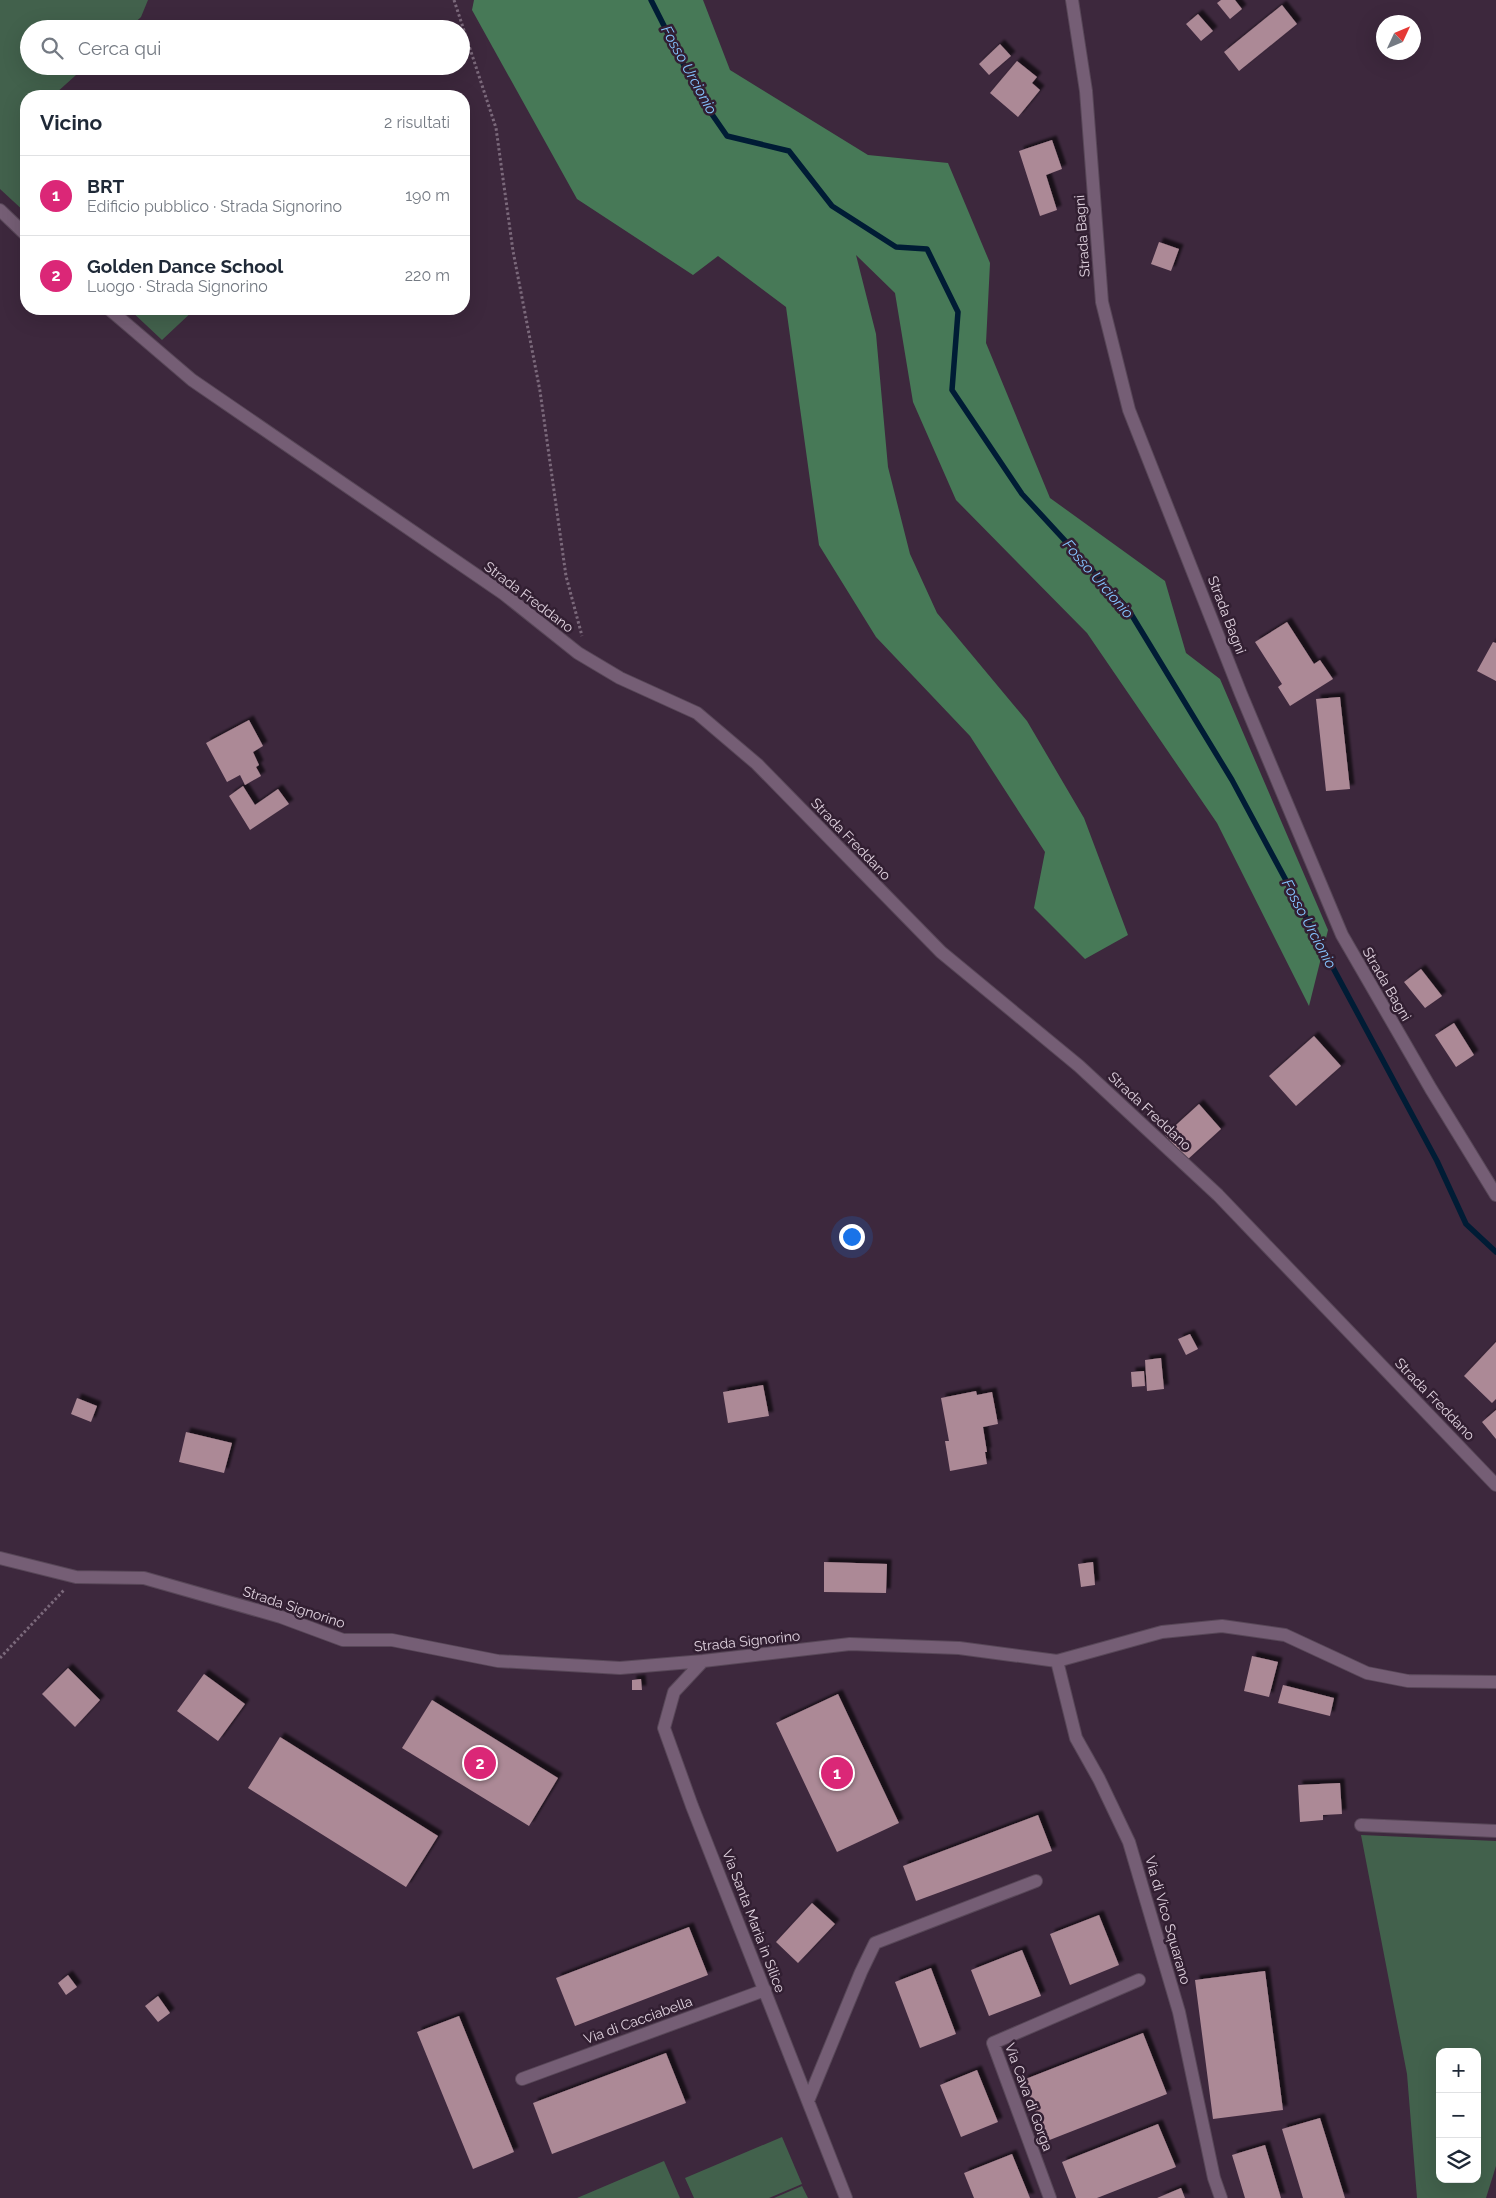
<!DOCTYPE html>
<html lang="it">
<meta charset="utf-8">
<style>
body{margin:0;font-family:Raleway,sans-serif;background:#f2f2f3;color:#1f2937}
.controls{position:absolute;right:15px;bottom:15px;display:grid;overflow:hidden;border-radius:10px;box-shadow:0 5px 20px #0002}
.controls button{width:45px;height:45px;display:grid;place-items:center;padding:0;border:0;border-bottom:1px solid #e0e1e3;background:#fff;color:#1f2937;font:25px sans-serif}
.compass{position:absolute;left:1376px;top:15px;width:45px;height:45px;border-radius:50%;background:#fff;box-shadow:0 5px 20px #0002;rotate:46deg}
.you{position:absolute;left:851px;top:1236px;width:18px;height:18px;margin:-12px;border:4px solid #fff;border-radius:50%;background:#1a73e8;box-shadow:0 0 0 8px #1a73e833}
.badge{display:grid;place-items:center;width:32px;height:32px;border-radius:50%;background:#db2777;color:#fff;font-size:16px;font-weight:700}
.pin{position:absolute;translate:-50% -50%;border:2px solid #fff;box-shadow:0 1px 5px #0006}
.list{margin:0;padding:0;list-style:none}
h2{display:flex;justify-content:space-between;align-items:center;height:65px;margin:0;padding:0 20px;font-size:21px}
h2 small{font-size:16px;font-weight:400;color:#747a83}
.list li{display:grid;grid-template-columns:32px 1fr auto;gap:15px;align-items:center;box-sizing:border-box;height:80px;padding:0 20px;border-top:1px solid #e0e1e3}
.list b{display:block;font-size:19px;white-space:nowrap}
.list p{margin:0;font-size:16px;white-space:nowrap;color:#747a83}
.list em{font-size:16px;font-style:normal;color:#747a83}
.icon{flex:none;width:28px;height:28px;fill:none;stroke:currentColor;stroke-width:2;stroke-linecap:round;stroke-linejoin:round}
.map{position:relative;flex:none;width:1496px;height:2198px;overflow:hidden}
.search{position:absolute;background:#fff;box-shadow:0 5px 20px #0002;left:20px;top:20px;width:450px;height:55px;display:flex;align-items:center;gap:12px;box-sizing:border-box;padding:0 18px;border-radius:28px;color:#747a83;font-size:19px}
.panel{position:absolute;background:#fff;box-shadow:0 5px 20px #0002;left:20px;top:90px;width:450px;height:225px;border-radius:20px}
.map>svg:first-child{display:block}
.green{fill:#42614c;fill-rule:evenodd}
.forest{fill:#477957}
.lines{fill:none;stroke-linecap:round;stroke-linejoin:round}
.stream{stroke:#001c35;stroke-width:5.5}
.building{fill:#ac8996;filter:url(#shadow)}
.minor-casing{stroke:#584758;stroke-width:14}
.path{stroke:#7b697b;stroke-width:3;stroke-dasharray:2.5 2.5;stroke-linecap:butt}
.minor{stroke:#755e75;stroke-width:12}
.labels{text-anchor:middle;stroke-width:5;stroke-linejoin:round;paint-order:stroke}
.street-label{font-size:14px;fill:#e0d2df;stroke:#321f32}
.water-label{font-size:15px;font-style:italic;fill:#85c4ff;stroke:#321f32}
</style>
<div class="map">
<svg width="1496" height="2198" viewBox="0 0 1496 2198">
<defs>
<filter id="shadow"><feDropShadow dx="4.5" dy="-4.5" stdDeviation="1" flood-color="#0009"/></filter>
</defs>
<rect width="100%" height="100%" fill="#3d283d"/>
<path class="green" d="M0,0H148L141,17L128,29H29V66H86L55,94L56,96H26V213L0,189Z
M129,309H195L162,340Z
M1361,1835L1496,1841V2166L1486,2198H1417L1407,2074ZM1440,2052H1477V2179H1440Z
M782,2137L802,2184L769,2198H694L685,2178Z
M664,2161L680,2198H577Z
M802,2186L808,2198H773H774Z"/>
<path class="forest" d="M474,0H703L730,70L868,155L948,163L990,263L986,343L1050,498L1165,581L1186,653L1220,679L1328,930L1309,1006L1217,823L1087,633L956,500L913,402L895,293L856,255L876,334L888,467L910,554L937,613L1027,721L1084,818L1128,935L1085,959L1034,908L1045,852L970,736L876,637L819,545L786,307L718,256L693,275L577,199L472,10Z"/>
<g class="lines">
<path class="stream" d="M651,0L700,97L727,136L789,151L832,206L896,247L927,249L958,312L952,390L1022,494L1128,609L1232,780L1437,1161L1466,1224L1496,1252"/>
</g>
<path class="building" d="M1221,0H1235L1242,9L1230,19L1217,3Z
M1282,5L1297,24L1239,71L1224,52Z
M1198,14L1213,31L1201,41L1186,24Z
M1000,44L1011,56L989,75L979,64Z
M1017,61L1037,77L1032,83L1040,90L1018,117L990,93Z
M1052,140L1062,169L1046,175L1057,210L1040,216L1019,151Z
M1159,242L1179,249L1171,271L1151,264Z
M1287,622L1314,664L1320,660L1333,679L1290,706L1278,687L1282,684L1255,642Z
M1493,642L1496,643V681L1477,671Z
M1340,697L1350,789L1326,791L1316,699Z
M249,720L263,746L253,752L259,765L256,767L261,776L245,785L240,775L227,782L206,743Z
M243,786L255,805L278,789L289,804L250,830L229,796Z
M1421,969L1442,996L1425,1008L1404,982Z
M1454,1023L1474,1055L1456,1067L1435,1035Z
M1314,1036L1341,1066L1296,1106L1269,1076Z
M1199,1104L1221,1129L1187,1160L1165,1135Z
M1190,1334L1198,1349L1186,1355L1178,1339Z
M1496,1342V1399L1492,1403L1464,1376Z
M1161,1358L1164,1389L1147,1391L1145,1360Z
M1144,1371L1145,1386L1132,1387L1131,1372Z
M763,1385L769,1416L728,1423L723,1392Z
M976,1391L977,1395L992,1392L998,1424L983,1427L987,1452H985L987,1464L950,1471L945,1441H949L941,1398Z
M77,1398L97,1406L91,1422L71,1414Z
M1496,1410V1439L1482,1422Z
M186,1432L232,1443L224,1473L179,1462Z
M824,1562L887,1564L886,1593L824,1592Z
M1093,1562L1095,1585L1081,1587L1078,1564Z
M1252,1656L1278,1662L1269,1697L1244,1691Z
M68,1668L100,1700L75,1727L42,1694Z
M204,1674L245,1704L218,1741L177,1711Z
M641,1679L642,1690H632V1680Z
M1283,1685L1334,1698L1330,1716L1278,1703Z
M838,1694L899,1823L837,1852L776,1723Z
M432,1700L558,1778L529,1826L402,1748Z
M280,1737L438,1836L406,1887L248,1788Z
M1340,1783L1342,1814L1323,1815V1820L1300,1822L1298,1785Z
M1038,1815L1052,1851L916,1901L903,1866Z
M812,1903L835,1924L798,1963L776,1942Z
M1099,1915L1119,1965L1070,1985L1050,1934Z
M689,1927L708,1975L575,2026L556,1978Z
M1022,1950L1041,1996L989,2016L971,1970Z
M931,1968L956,2034L920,2048L895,1982Z
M1265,1971L1283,2110L1213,2119L1195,1980Z
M68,1975L77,1987L66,1995L58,1983Z
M158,1996L170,2013L158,2022L145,2006Z
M459,2016L514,2152L473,2169L417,2032Z
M1143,2033L1167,2094L1047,2141L1023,2080Z
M666,2053L686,2103L552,2154L533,2103Z
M977,2070L998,2122L961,2137L940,2085Z
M1320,2118L1345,2198H1303L1282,2129Z
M1158,2124L1176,2167L1097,2198H1076L1062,2162Z
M1265,2145L1281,2198H1245L1232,2155Z
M1012,2154L1030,2198H974L964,2173Z
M1181,2188L1185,2198H1157Z"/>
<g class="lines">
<defs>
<path id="minor" d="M1072,0L1086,91L1102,302L1129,410L1241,694L1342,935L1431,1089L1496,1195
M0,210L26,235
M109,309L192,380L504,594L578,653L620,678L697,713L757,764L941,952L1079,1066L1218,1195L1496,1485
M0,1558L76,1577L144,1578L281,1617L343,1640H392L498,1661L620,1668L703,1661L850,1644L959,1648L1057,1661L1162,1632L1222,1626L1285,1635L1367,1673L1408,1681L1496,1682
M703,1661L674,1692L664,1728L692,1806L846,2198
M1057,1661L1076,1738L1099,1779L1129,1842L1179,2012L1214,2178L1221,2198
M1361,1825L1496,1831
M522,2079L765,1990
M808,2101L861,1972L875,1943L1036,1881
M1050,2198L993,2043L1139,1980"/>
</defs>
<use href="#minor" class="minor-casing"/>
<path class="path" d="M454,0L496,128L513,251L540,391L566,576L582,636
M0,1658L64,1590"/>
<use href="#minor" class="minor"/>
</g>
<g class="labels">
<g class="street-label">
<text transform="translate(1082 236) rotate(-94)" y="5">Strada Bagni</text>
<text transform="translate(529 597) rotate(37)" y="5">Strada Freddano</text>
<text transform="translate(1227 615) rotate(69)" y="5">Strada Bagni</text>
<text transform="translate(851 839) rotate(46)" y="5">Strada Freddano</text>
<text transform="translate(1387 984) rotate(60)" y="5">Strada Bagni</text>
<text transform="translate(1150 1111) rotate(43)" y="5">Strada Freddano</text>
<text transform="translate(1435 1399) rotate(46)" y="5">Strada Freddano</text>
<text transform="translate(294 1607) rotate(18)" y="5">Strada Signorino</text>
<text transform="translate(747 1641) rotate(-6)" y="5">Strada Signorino</text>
<text transform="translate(1168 1920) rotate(74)" y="5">Via di Vico Squarano</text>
<text transform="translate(754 1921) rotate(69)" y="5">Via Santa Maria in Silice</text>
<text transform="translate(638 2020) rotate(-20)" y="5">Via di Cacciabella</text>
<text transform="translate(1029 2097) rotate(70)" y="5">Via Cava di Gorga</text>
</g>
<g class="water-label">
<text transform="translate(689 70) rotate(61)" y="5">Fosso Urcionio</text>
<text transform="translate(1098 579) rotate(49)" y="5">Fosso Urcionio</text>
<text transform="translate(1309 924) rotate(62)" y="5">Fosso Urcionio</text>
</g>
</g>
</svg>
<div class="controls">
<button>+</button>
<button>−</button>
<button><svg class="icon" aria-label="layers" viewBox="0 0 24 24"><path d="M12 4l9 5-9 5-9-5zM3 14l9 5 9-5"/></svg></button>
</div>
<svg class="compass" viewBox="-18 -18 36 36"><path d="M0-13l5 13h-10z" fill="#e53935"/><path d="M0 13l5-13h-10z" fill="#747a83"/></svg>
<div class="you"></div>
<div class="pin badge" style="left:837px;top:1773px">1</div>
<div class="pin badge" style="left:480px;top:1763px">2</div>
<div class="search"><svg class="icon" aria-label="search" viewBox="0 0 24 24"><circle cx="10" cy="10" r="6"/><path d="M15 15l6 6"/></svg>Cerca qui</div>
<section class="panel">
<h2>Vicino<small>2 risultati</small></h2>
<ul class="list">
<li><span class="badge">1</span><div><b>BRT</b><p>Edificio pubblico · Strada Signorino</p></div><em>190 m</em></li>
<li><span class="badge">2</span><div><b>Golden Dance School</b><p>Luogo · Strada Signorino</p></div><em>220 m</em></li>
</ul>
</section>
</div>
